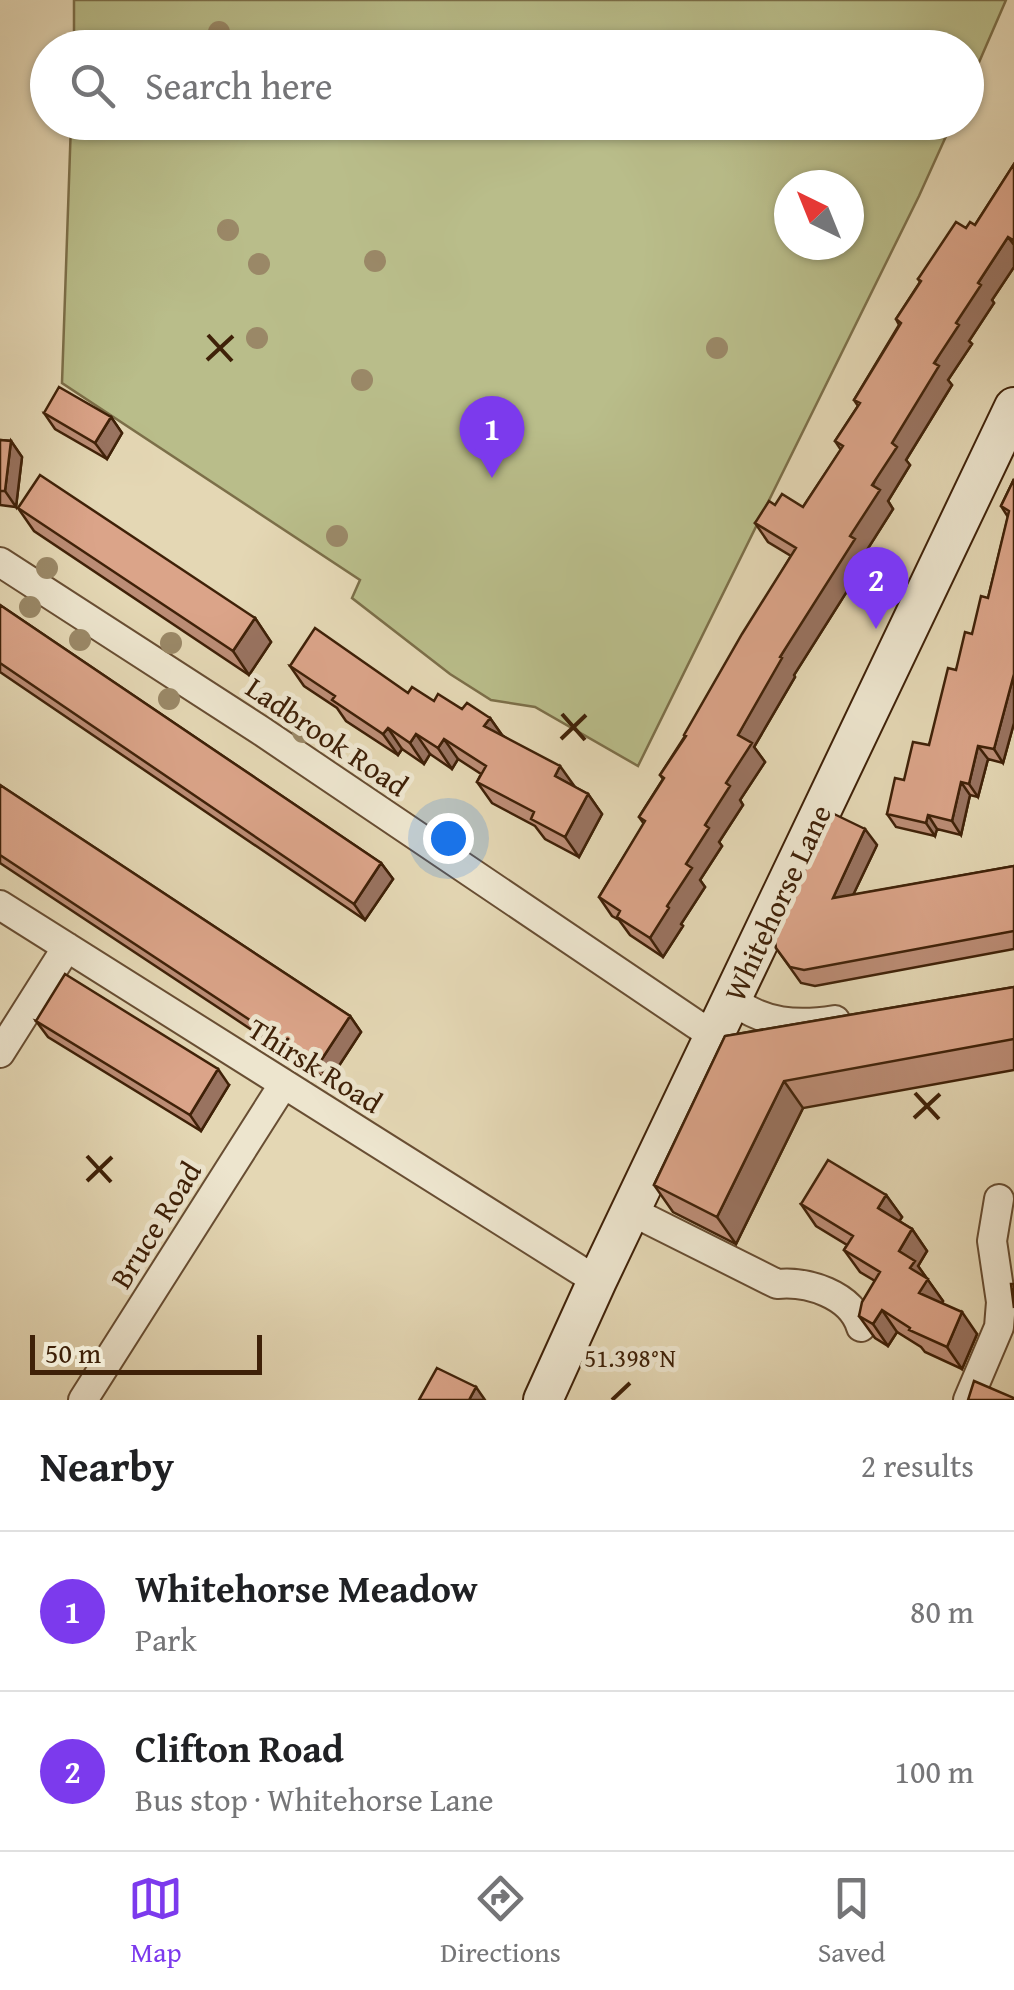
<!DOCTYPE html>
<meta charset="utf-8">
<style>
body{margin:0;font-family:"Gentium Book Plus",serif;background:#f6f6f6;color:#202124}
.compass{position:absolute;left:774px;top:170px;width:90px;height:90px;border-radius:50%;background:#fff;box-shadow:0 2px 8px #0004;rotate:317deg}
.scale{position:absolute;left:30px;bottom:25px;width:232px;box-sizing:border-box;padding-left:10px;border:5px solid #3f2108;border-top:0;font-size:28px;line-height:35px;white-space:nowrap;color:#3f2108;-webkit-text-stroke:8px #ede5ce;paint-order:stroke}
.you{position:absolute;left:448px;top:838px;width:35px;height:35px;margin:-25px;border:8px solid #fff;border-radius:50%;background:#1a73e8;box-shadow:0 0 0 15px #1a73e833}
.badge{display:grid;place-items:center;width:65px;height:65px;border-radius:50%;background:#7c3aed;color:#fff;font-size:32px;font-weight:700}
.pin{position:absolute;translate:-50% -82px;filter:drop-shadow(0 2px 5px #0008)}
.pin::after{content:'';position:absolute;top:52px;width:35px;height:30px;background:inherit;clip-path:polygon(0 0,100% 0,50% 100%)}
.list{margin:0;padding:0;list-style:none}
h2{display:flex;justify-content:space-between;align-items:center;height:130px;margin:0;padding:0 40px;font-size:42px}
h2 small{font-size:32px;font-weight:400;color:#757577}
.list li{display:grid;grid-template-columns:65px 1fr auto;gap:30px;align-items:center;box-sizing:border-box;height:160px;padding:0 40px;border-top:2px solid #e0e0e0}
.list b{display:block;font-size:38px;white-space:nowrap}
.list p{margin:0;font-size:32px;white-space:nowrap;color:#757577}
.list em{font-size:32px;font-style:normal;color:#757577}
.icon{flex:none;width:55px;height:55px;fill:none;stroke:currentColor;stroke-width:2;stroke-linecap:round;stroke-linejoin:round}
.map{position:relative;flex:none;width:1014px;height:1400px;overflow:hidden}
.search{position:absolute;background:#fff;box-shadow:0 2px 8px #0004;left:30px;right:30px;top:30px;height:110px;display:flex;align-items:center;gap:25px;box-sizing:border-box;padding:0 35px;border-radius:55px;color:#757577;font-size:38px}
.sheet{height:450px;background:#fff}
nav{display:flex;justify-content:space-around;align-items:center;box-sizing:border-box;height:140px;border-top:2px solid #e0e0e0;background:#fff;font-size:28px;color:#757577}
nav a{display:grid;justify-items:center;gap:5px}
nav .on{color:#7c3aed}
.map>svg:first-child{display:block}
.green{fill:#b9bd8a;stroke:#7c6f49;stroke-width:2.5;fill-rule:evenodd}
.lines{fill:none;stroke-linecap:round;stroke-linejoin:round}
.street-casing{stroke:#684e33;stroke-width:32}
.secondary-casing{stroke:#3f2108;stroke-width:42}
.street{stroke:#ede5ce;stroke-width:28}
.secondary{stroke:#ede5ce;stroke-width:38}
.tree{fill:#9a8867}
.wall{fill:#bc8d76;stroke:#3f2108;stroke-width:2.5}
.shaded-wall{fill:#997360;stroke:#3f2108;stroke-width:2.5}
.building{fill:#dba489;stroke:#3f2108;stroke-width:2.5}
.ticks{fill:none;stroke:#3f2108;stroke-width:4}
.labels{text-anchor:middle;stroke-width:10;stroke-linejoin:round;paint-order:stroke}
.street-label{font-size:30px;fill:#3f2108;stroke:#ede5ce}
.ticks-label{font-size:25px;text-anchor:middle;fill:#3f2108;stroke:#ede5ce;stroke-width:10;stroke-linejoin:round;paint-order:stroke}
</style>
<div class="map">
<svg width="1014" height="1400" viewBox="0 0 1014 1400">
<rect width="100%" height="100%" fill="#e4d7b4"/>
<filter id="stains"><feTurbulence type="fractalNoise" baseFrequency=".002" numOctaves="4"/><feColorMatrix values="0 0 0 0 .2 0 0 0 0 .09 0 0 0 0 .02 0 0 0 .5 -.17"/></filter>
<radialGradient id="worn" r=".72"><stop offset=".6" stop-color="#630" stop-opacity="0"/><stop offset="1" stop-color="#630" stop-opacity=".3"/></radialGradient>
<path class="green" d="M74,0H1006L967,90L966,48L74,47Z
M71,123H952L919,196L638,766L535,707L491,700L450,674L352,598L360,580L62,383ZM789,185H849V245H789Z"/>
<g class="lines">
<defs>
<path id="street" d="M0,562L260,730L697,1025L716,1034
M0,905L597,1281
M733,1000C763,1024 798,1026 835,1020
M0,1053L67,947
M631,1211L777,1284C807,1281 851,1294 861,1327
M83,1400L283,1085
M968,1400L999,1327L1001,1302L992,1241L999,1199"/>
<path id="secondary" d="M543,1400L597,1281L1014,407"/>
</defs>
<use href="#street" class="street-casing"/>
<use href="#secondary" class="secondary-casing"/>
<use href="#street" class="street"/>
<use href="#secondary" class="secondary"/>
</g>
<g class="tree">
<circle cx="219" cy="32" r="11"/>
<circle cx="228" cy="230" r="11"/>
<circle cx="375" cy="261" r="11"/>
<circle cx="259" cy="264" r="11"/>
<circle cx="257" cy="338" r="11"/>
<circle cx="717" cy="348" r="11"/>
<circle cx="362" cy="380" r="11"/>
<circle cx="337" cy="536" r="11"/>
<circle cx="47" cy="568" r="11"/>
<circle cx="30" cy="607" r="11"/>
<circle cx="80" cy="640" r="11"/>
<circle cx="171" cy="643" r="11"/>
<circle cx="169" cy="699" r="11"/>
<circle cx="303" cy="732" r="11"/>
</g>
<path class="wall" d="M1014,164V267L992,300L994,303L969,341L972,344L948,380L952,385L906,460L910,465L888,501L893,509L865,553L868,558L794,675L795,677L754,747L765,762L740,800L743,805L719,842L722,846L700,880L705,887L681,924L683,926L663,957L630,935L619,920L612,916L599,897L644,824L639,817L663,779L660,775L685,736L791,556L768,542L755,523L775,505L803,507L841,450L835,441L858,406L854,400L899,325L896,319L920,282L918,279L966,228L975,225Z
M44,413L111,417L122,433L107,459L55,429Z
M0,440L11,441L22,457L16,507L0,505Z
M1014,479V723L1003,763L988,759L978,797L970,795L961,835L937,829L935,836L896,827L887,814L904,780L929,745L956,670L988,598L1008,517L1001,506Z
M18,508L255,618L271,642L249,675L34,531Z
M0,605L381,863L393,879L365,920L0,672Z
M290,666L408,693L490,718L502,735L575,787L588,794L602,814L579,857L545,839L535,826L492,803L477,782L481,774L458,759L452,769L430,754L424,764L402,749L398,755L346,721L337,708L304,686Z
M0,785L350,1016L361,1032L329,1081L0,863Z
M877,845L853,895L1014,866V949L815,986L801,983L776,948Z
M1014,987V1070L803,1108L736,1244L673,1212L654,1185L725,1036Z
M36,1021L229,1085L201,1131L48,1037Z
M886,1195L902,1217L899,1221L912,1229L927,1251L918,1266L943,1301L942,1303L977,1334L962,1369L925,1352L921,1347L897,1332L888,1346L875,1338L859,1316L875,1281L860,1272L844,1250L847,1245L816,1226L801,1204Z"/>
<path class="shaded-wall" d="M1008,237L1014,245V267L992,300L994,303L969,341L972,344L948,380L952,385L906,460L910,465L888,501L893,509L865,553L868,558L794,675L795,677L754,747L765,762L740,800L743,805L719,842L722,846L700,880L705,887L681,924L683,926L663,957L650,938L667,906L686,864L726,783L738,735L780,657L850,536L892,443L956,323L978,283Z
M111,417L122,433L107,459L95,443Z
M11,441L22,457L16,507L5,491Z
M255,618L271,642L249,675L233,651Z
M1014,674V723L1003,763L994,749Z
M490,718L504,738L484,726Z
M388,728L402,749L398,755L383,734Z
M416,734L430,754L424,764L410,743Z
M444,739L458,759L452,769L438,748Z
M978,746L988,759L978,797L969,784Z
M560,766L575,787L555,776Z
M961,782L970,795L961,835L952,821Z
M588,794L602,814L579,857L565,837Z
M928,815L937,829L935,836L926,823Z
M865,829L877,845L844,914L833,898Z
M381,863L393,879L365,920L354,904Z
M350,1016L361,1032L329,1081L318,1065Z
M218,1069L229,1085L201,1131L190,1115Z
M784,1081L803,1108L736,1244L717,1217Z
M886,1195L902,1217L894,1230L878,1208Z
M912,1229L927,1251L918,1266L943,1301L935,1315L919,1293L899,1251Z
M882,1310L897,1332L888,1346L873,1324Z
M962,1312L977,1334L962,1369L947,1347Z
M476,1387L485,1400H469Z"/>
<path class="building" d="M1014,164V238L1013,240L1008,237L978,283L981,285L956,323L959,325L934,363L939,366L892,443L897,447L872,485L880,490L850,536L855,539L780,657L782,658L738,735L752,743L726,783L730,786L705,825L709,828L686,864L692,868L667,906L669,908L650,938L617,917L620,911L599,897L645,821L639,817L664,778L660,775L686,736L684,735L742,634L796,548L755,523L769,501L775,505L782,494L803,507L843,446L835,441L860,403L854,400L901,323L896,319L921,281L918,279L956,222L966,228L970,222L975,225Z
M59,387L111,417L95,443L44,413Z
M0,440L11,441L5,491H0Z
M40,475L255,618L233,651L18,508Z
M1014,479V674L994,749L978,746L969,784L961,782L952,821L928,815L926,823L887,814L895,778L904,780L913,742L929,745L948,668L956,670L965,632L972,634L981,596L988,598L1009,511L1001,506Z
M0,605L381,863L354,904L0,663Z
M315,628L408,693L412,687L434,701L438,694L462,709L467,703L490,718L484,726L560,766L555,776L588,794L565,837L531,819L534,812L477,782L486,766L444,739L438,748L416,734L410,743L388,728L383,734L332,700L335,696L290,666Z
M0,785L350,1016L318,1065L0,855Z
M832,813L865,829L833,898L1014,866V931L804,970L790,967L776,948L774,935Z
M65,974L218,1069L190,1115L36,1021Z
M1014,987V1039L784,1081L717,1217L654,1185L725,1036Z
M828,1160L886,1195L878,1208L912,1229L899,1251L915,1261L910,1268L928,1279L919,1293L962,1312L947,1347L909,1330L910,1328L882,1310L873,1324L859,1316L862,1302L880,1272L844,1250L853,1236L801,1204Z
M1011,1284H1014V1308Z
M437,1368L476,1387L469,1400H419Z
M974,1381L1014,1398V1400H968Z"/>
<path class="ticks" d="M208,335L232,361M207,360L233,336M562,714L585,740M561,739L586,715M915,1093L939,1119M914,1118L940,1094M87,1156L111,1182M87,1181L112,1157M612,1400L630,1383"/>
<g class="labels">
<g class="street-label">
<text transform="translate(327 737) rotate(34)" y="10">Ladbrook Road</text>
<text transform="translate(778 903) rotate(-65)" y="10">Whitehorse Lane</text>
<text transform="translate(315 1066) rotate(32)" y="10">Thirsk Road</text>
<text transform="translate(156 1225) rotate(-58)" y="10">Bruce Road</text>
</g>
</g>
<g class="ticks-label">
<text x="630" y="1367">51.398°N</text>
</g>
<rect width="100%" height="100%" filter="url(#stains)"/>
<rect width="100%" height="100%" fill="url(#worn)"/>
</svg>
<svg class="compass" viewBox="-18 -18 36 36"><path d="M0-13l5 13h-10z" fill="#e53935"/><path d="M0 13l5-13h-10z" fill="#757577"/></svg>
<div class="scale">50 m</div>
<div class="you"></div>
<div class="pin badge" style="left:492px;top:478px">1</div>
<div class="pin badge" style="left:876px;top:629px">2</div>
<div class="search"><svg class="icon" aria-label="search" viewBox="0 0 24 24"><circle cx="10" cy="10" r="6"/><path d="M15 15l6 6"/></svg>Search here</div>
</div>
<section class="sheet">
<h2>Nearby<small>2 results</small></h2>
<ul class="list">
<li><span class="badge">1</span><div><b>Whitehorse Meadow</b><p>Park</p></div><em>80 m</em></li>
<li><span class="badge">2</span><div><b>Clifton Road</b><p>Bus stop · Whitehorse Lane</p></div><em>100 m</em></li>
</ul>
</section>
<nav>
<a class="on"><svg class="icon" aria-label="map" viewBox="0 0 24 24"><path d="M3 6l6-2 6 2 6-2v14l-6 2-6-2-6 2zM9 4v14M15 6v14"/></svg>Map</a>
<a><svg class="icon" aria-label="directions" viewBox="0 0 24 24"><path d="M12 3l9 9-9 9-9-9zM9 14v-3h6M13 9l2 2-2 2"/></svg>Directions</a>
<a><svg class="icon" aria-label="saved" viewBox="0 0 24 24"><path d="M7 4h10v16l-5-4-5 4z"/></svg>Saved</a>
</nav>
